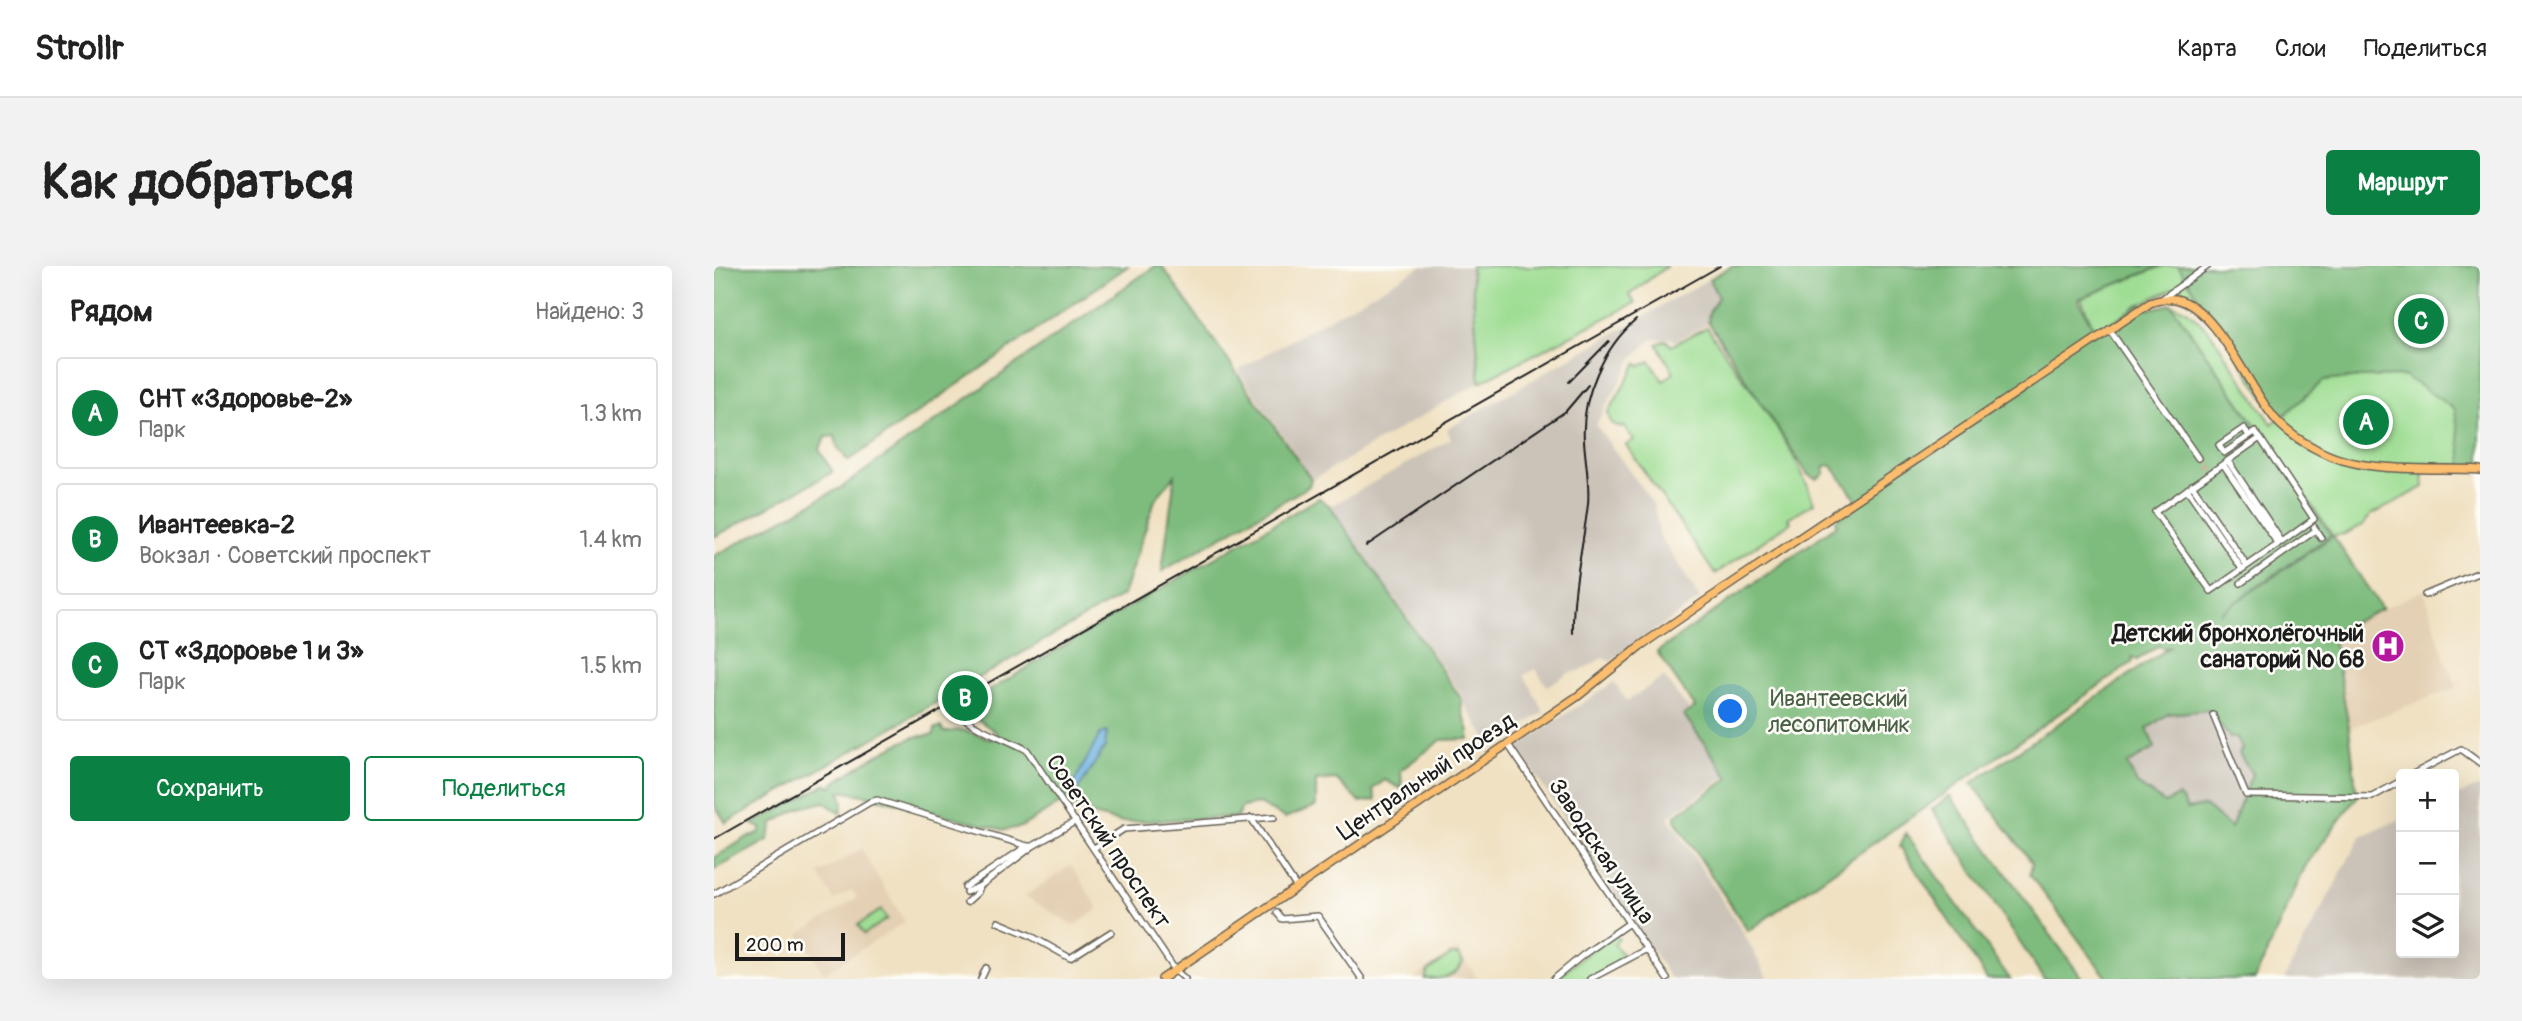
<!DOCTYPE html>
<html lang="ru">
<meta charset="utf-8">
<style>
body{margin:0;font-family:Pangolin,sans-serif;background:#f2f2f2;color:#222}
.controls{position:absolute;right:21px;bottom:21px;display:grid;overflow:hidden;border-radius:7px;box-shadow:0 7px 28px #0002}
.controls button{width:63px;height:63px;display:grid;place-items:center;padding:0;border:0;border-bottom:2px solid #e0e0e0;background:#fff;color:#222;font:35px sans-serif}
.scale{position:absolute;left:21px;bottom:18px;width:110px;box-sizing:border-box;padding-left:7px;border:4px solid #1c1c1c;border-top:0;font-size:19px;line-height:24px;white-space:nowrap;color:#1c1c1c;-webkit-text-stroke:5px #fdfcf7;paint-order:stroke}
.you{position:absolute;left:1017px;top:446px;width:24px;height:24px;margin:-18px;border:5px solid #fff;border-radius:50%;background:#1a73e8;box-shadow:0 0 0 10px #1a73e833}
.badge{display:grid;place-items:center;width:46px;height:46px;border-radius:50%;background:#0b8043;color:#fff;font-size:23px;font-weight:700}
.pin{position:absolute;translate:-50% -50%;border:4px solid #fff;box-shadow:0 2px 7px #0006}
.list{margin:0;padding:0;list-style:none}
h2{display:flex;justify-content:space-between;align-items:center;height:91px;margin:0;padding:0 28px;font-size:30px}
h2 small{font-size:23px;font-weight:400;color:#767676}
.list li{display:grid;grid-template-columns:46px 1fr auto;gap:21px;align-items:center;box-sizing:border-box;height:112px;margin:0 14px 14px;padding:0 14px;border:2px solid #e0e0e0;border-radius:7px}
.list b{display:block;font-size:26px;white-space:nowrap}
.list p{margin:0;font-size:23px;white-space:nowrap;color:#767676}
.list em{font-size:23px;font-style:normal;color:#767676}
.actions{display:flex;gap:14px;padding:21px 28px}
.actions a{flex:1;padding:16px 0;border:2px solid #0b8043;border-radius:7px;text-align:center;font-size:24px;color:#0b8043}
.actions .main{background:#0b8043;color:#fff}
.icon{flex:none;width:38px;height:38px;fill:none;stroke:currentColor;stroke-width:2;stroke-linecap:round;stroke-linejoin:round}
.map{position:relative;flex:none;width:1766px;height:713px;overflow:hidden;border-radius:7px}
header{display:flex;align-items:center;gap:42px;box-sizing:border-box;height:98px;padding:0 35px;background:#fff;border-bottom:2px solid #e0e0e0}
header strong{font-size:33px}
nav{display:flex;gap:38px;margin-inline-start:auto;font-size:24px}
.intro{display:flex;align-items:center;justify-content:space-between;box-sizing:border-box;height:168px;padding:0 42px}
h1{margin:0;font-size:49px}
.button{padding:18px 32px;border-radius:7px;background:#0b8043;color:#fff;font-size:24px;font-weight:700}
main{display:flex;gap:42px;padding:0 42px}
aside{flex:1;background:#fff;border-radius:7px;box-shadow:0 7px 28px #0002}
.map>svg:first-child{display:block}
.built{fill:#e4d0b4}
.industrial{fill:#cbc3b8}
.green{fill:#9edd93;stroke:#5d7c58;stroke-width:2}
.forest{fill:#7ebc7d;stroke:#4d6c4c;stroke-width:2;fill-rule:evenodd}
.water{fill:#69b1e0;stroke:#42667e;stroke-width:2}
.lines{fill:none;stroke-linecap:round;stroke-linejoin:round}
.minor-tunnel{stroke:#c6baa1;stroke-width:5;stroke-dasharray:5 2.5;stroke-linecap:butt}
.minor-casing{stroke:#666156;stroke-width:8}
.major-casing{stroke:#666156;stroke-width:10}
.minor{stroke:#fff;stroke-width:5}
.major{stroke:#fbbd6e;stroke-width:7}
.rail{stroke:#1c1c1c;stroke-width:2}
.labels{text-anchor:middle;stroke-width:5;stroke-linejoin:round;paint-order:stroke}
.poi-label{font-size:23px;font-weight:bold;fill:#1c1c1c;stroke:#fdfcf7;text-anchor:end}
.park-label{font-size:23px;fill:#4a6046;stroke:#fdfcf7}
.street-label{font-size:23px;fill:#1c1c1c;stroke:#fdfcf7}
</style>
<header>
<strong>Strollr</strong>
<nav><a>Карта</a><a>Слои</a><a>Поделиться</a></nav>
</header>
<div class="intro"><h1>Как добраться</h1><a class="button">Маршрут</a></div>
<main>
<aside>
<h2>Рядом<small>Найдено: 3</small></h2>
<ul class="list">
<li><span class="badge">A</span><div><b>СНТ «Здоровье-2»</b><p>Парк</p></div><em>1.3 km</em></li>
<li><span class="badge">B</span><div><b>Ивантеевка-2</b><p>Вокзал · Советский проспект</p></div><em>1.4 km</em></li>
<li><span class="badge">C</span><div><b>СТ «Здоровье 1 и 3»</b><p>Парк</p></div><em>1.5 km</em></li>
</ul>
<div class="actions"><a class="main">Сохранить</a><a>Поделиться</a></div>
</aside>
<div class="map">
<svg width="1766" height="713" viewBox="0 0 1766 713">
<rect width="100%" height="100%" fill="#fdfcf7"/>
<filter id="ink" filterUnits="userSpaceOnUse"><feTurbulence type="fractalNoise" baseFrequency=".0143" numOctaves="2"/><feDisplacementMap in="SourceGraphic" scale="14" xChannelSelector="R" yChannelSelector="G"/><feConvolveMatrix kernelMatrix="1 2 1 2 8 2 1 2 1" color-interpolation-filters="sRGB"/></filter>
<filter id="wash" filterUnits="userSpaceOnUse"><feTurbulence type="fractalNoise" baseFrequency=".00686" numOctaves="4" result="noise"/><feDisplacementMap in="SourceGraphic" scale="28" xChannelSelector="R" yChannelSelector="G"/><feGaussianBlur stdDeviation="1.57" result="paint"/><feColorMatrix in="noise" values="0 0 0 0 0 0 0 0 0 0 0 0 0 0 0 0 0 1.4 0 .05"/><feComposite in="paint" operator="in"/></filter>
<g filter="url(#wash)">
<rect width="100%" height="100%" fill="#f0e1c2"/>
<path class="built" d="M1710,324L1731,394L1743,421L1635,462L1618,366Z
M147,583L191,656L110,707L85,668L143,632L138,624L120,634L105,608Z
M357,599L385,643L360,660L311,630Z
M743,682L764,713H703L701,711Z"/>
<path class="industrial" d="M708,0H757L766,116L599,213L524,104Z
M995,13L1004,31L993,58L961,75L955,72L937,74L920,90L882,159L940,239L945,268L986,333L897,395L888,392L868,404L855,407L833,420L822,403L810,409L830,446L777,480L748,434L750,432L617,240L737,173L733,163Z
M950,411L976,445L970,450L1013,510L954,551L1029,666L1054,713H957L803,481L900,416L913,435Z
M1495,444L1516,472L1523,471L1529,484L1525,487L1538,508L1517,563L1473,543L1469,535L1451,537L1423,518L1413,498L1441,482L1433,463L1454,448Z
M1766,520V713H1570L1647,570L1687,553V687H1740V531Z"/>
<path class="green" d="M757,0H953L915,29L921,37L766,116Z
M1449,0H1539L1487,38L1458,29L1465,20L1426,38L1382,67L1367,32Z
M1604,0H1766L1750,199L1708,198L1710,221L1657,249L1649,259L1631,268L1619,270L1457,38L1473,44L1496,66L1558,158L1609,115L1647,111L1690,110Z
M993,61C1030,117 1078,172 1100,237L1074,252L1077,256L1001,308L912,179L920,174L910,160L907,162L897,157L894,147L923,97L926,100L936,95L949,115L960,107L943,78L952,74L957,80Z
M167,644L173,653L150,668L144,659Z
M900,667L905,673L900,678L912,693L876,713H840Z
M737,689H744L749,696C742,712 727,713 711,713L714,705Z"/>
<path class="forest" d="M0,0H414L134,195L123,180L121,170L112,171L105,184L119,206L0,271Z
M441,0H448L597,213L595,220L448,305L461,209L441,234L409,329L12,557L0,538V290L128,221Z
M1018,0H1447L1364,33L1382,67L1425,38L1436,43L1457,38L1617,269L1506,347L1619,270L1668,343L1618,366L1635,462L1643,531L1592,599L1541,713H1394L1316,609L1318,597L1258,517L1457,380L1449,382L1444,380L1423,394L1418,391L1419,396L1034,665L961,554L962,549L1015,512L970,449L981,441L943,386L1123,259L1121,254L1145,237L1117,199L1111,200L1110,208L1103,213L1094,209L994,55L995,47L1004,31L995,13ZM1495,444L1516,472L1523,471L1528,483L1525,487L1538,508L1517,562L1491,540L1473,543L1469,535L1464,530L1451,537L1423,518L1413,498L1441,482L1433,463L1454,448Z
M1464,0H1766V202L1749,203L1741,143L1690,110L1647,111L1609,115L1565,154Z
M605,232L616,240L748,434C746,455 757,456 755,473L727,474L687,504L688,523L671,514L659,523L662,534L646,536L622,513L602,515V540L571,552L545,538L528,541L523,551L407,556L374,548L350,535L307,561L290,564L155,530L126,525L129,536L127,548L110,536L86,542L59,557L54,574L0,604V592L32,572L45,567L47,562L38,558L112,518L119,521L120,517C144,500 170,483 198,472C205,469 213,471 220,468L221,462L227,461L230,466L248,464L277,473L282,472L283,467L256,448L253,442L275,431L276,424L406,346Z
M1236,530L1365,708L1368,713H1330L1218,543Z
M1192,567L1296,713H1273L1186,580Z"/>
<path class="water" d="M393,466L391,481L360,530H353L386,468Z"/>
</g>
<g filter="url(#ink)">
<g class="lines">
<path class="minor-tunnel" d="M1484,192L1493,205"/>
<defs>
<path id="minor" d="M1449,32L1494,0
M1395,63L1484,192
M1535,170L1510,187L1505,179L1530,162L1535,170L1541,166L1546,172
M1514,195L1568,276L1600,253L1546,172L1441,246L1497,325L1563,279
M1509,198L1564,278
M1478,219L1533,300
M1473,223L1528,303
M1600,261L1607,272
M1527,317L1602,264
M1711,329L1766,306
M244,447C264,465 290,471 313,484L461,704L471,713
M1499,449L1532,529L1658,531L1687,515
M793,477L953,713
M1699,508L1747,483L1766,497
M537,552L583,622
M380,582L410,563L560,551
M251,621L313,580
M252,626L266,620L319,580
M0,628L156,536L163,534L313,580H319L362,555
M253,636L264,626L266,620
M563,647L568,653L604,650L648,713
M284,656L315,669L356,692L397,666
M267,713L272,702
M840,713L869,689L915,657
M876,713L933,683"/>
<path id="major" d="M448,713L864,430L926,380L993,334L1436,37C1444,34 1454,32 1462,33C1505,42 1535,125 1563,155C1574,167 1588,176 1602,183C1647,209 1716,201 1766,204"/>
</defs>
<use href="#minor" class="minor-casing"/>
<use href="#major" class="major-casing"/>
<use href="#minor" class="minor"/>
<use href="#major" class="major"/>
<path class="rail" d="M855,116L895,75
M652,280L852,145L874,119
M859,367C858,324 869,281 874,238C876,216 871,195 870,174C867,131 890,81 922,54
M0,573L1006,0"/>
</g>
</g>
<defs>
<symbol id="hospital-disc" viewBox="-11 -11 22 22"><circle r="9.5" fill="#b5179e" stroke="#fdfcf7"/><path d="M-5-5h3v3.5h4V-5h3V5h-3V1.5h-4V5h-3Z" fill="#fff"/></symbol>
</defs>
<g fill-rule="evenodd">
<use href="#hospital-disc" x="1655" y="361" width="38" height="38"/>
</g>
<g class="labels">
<g class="poi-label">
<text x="1650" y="375">Детский бронхолёгочный<tspan x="1650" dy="26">санаторий № 68</tspan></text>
</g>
<g class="park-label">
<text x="1125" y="440">Ивантеевский<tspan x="1125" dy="26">лесопитомник</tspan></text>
</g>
<g class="street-label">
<text transform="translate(712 510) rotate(-34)" y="8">Центральный проезд</text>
<text transform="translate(395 575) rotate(56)" y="8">Советский проспект</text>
<text transform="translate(888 585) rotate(56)" y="8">Заводская улица</text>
</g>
</g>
</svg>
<div class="controls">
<button>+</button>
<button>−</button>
<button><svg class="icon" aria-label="layers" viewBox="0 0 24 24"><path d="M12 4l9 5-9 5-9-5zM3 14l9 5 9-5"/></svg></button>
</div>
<div class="scale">200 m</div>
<div class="you"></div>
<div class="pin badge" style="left:1652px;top:156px">A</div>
<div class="pin badge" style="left:251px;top:432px">B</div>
<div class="pin badge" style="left:1707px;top:55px">C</div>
</div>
</main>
